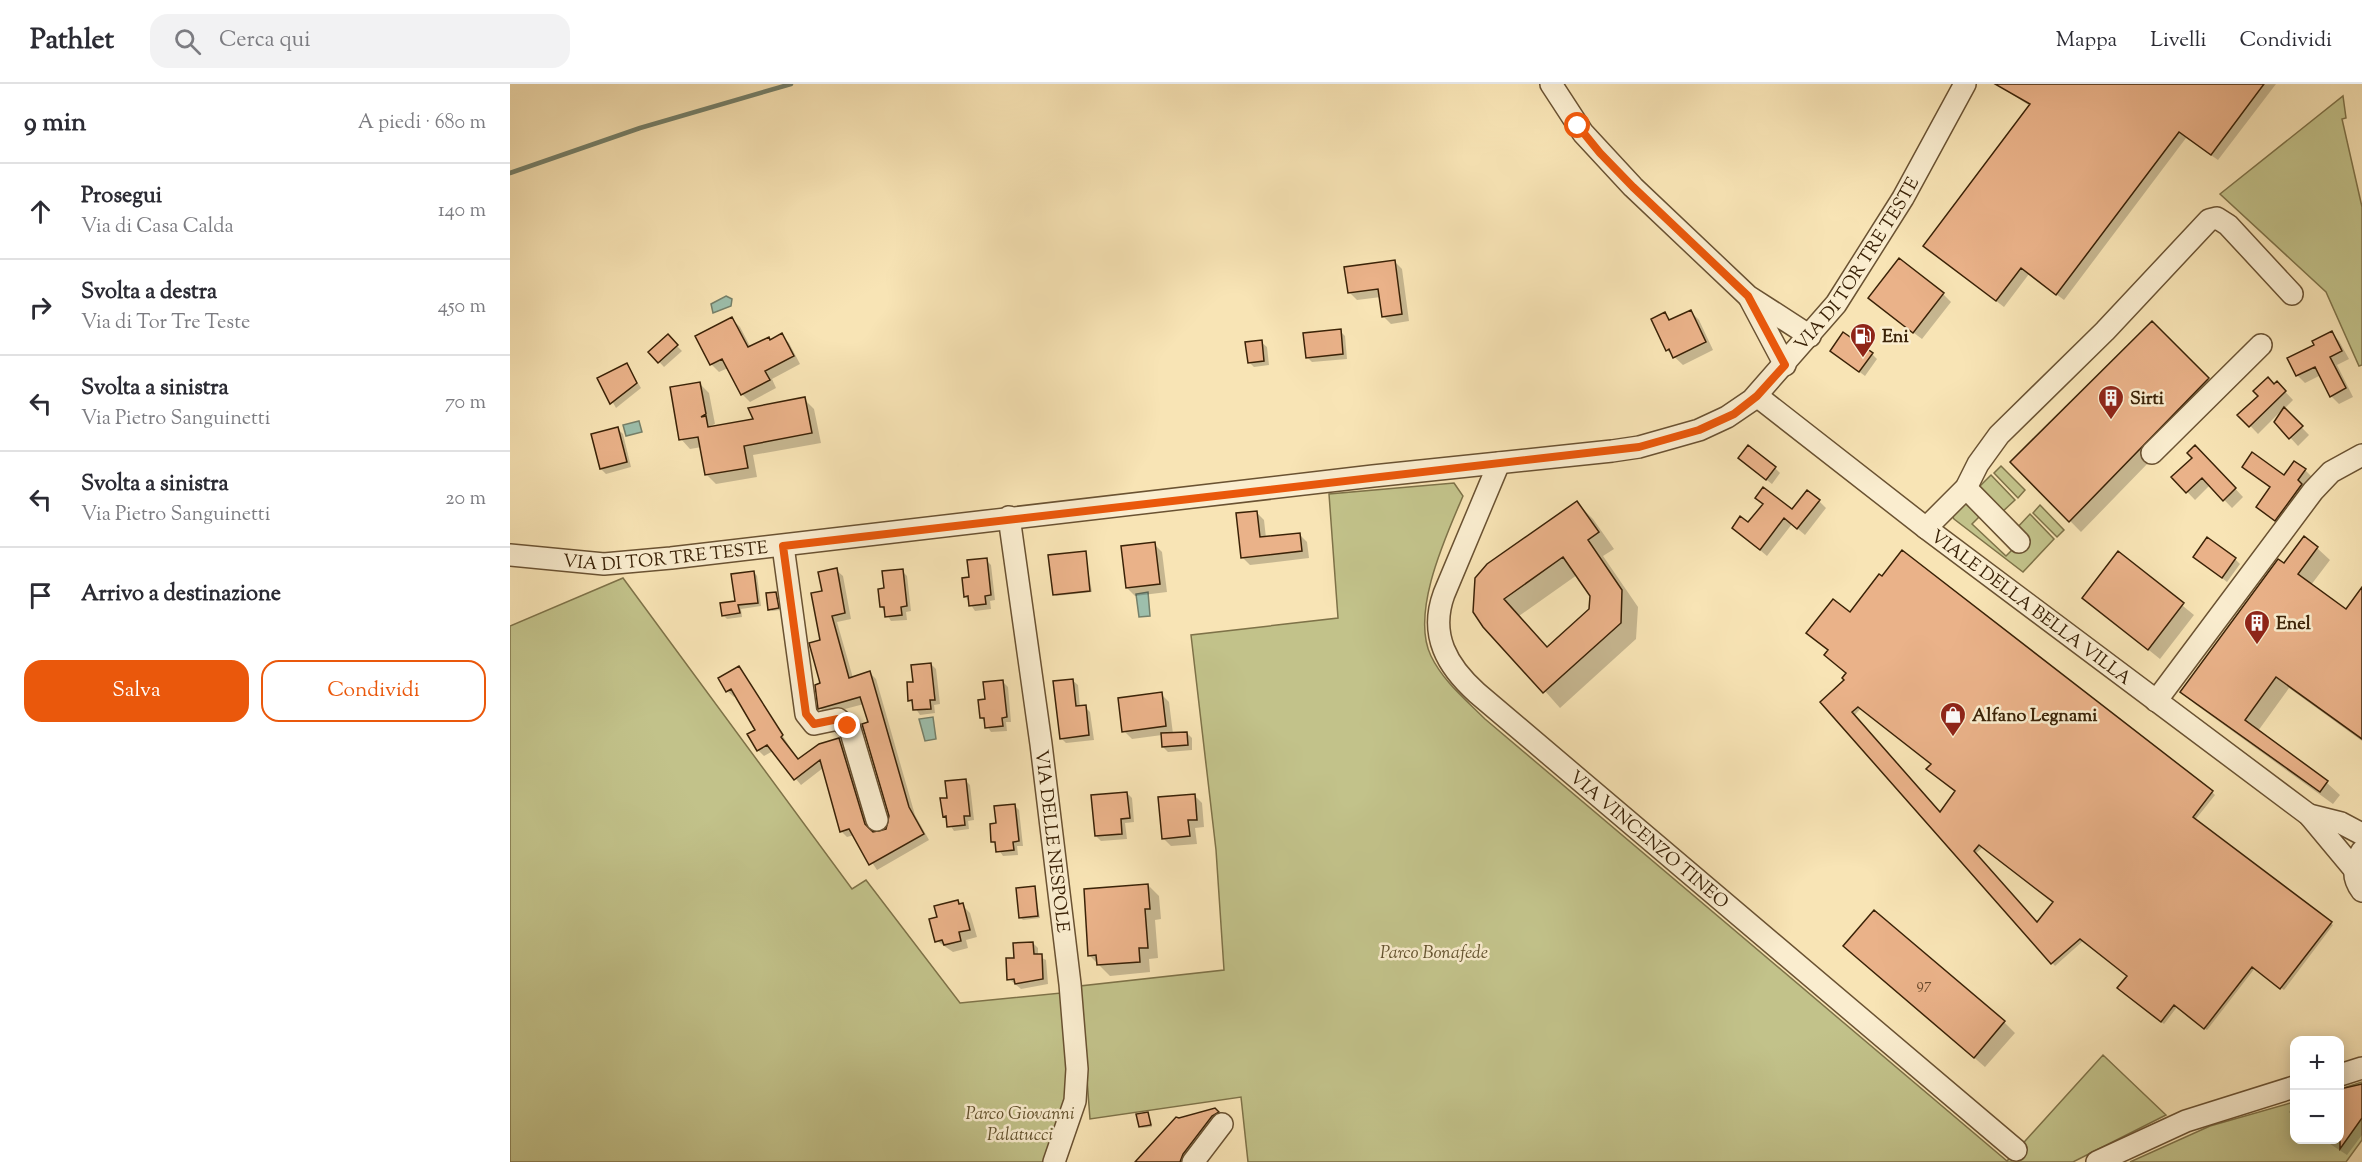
<!DOCTYPE html>
<html lang="it">
<meta charset="utf-8">
<style>
body{margin:0;font-family:"Sorts Mill Goudy",serif;background:#f2f2f3;color:#2b2b33}
.controls{position:absolute;right:18px;bottom:18px;display:grid;overflow:hidden;border-radius:12px;box-shadow:0 3px 15px #0003}
.controls button{width:54px;height:54px;display:grid;place-items:center;padding:0;border:0;border-bottom:2px solid #e1e1e2;background:#fff;color:#2b2b33;font:30px sans-serif}
.stop{position:absolute;width:18px;height:18px;margin:-14px;border:4px solid #ea580c;border-radius:50%;background:#fff}
.stop.end{background:#ea580c;border-color:#fff;box-shadow:0 2px 6px #0008}
.list{margin:0;padding:0;list-style:none}
h2{display:flex;justify-content:space-between;align-items:center;height:78px;margin:0;padding:0 24px;font-size:26px}
h2 small{font-size:20px;font-weight:400;color:#7c7c81}
.list li{display:grid;grid-template-columns:39px 1fr auto;gap:18px;align-items:center;box-sizing:border-box;height:96px;padding:0 24px;border-top:2px solid #e1e1e2}
.list b{display:block;font-size:22px;white-space:nowrap}
.list p{margin:0;font-size:20px;white-space:nowrap;color:#7c7c81}
.list em{font-size:20px;font-style:normal;color:#7c7c81}
.actions{display:flex;gap:12px;padding:18px 24px}
.actions a{flex:1;padding:14px 0;border:2px solid #ea580c;border-radius:18px;text-align:center;font-size:21px;color:#ea580c}
.actions .main{background:#ea580c;color:#fff}
.icon{flex:none;width:33px;height:33px;fill:none;stroke:currentColor;stroke-width:2;stroke-linecap:round;stroke-linejoin:round}
.map{position:relative;flex:none;width:1852px;height:1078px;overflow:hidden}
header{display:flex;align-items:center;gap:36px;box-sizing:border-box;height:84px;padding:0 30px;background:#fff;border-bottom:2px solid #e1e1e2}
header strong{font-size:28px}
nav{display:flex;gap:33px;margin-inline-start:auto;font-size:21px}
.search{width:420px;height:54px;background:#f2f2f3;display:flex;align-items:center;gap:15px;box-sizing:border-box;padding:0 21px;border-radius:18px;color:#7c7c81;font-size:22px}
main{display:flex}
aside{flex:1;background:#fff}
.map>svg:first-child{display:block}
.green{fill:#c2c28a;stroke:#7e7248;stroke-width:1.5}
.water{fill:#9dbfac;stroke:#75806a;stroke-width:1.5}
.shadow{fill:#0003;fill-rule:evenodd}
.lines{fill:none;stroke-linecap:round;stroke-linejoin:round}
.stream{stroke:#75806a;stroke-width:4.5}
.building{fill:#eab289;stroke:#3a2207;stroke-width:1.5;fill-rule:evenodd}
.minor-casing{stroke:#6a5232;stroke-width:24}
.minor{stroke:#faedcf;stroke-width:21}
.route{stroke:#ea580c;stroke-width:8}
.labels{text-anchor:middle;stroke-width:5;stroke-linejoin:round;paint-order:stroke}
.number-label{font-size:15px;fill:#664628}
.street-label{font-size:18px;fill:#3a2207;stroke:#faedcf}
.poi-label{font-size:18px;font-weight:bold;fill:#3a2207;stroke:#faedcf;text-anchor:start}
.park-label{font-size:18px;font-style:italic;fill:#63522e;stroke:#faedcf}
</style>
<header>
<strong>Pathlet</strong>
<div class="search"><svg class="icon" aria-label="search" viewBox="0 0 24 24"><circle cx="10" cy="10" r="6"/><path d="M15 15l6 6"/></svg>Cerca qui</div>
<nav><a>Mappa</a><a>Livelli</a><a>Condividi</a></nav>
</header>
<main>
<aside>
<h2>9 min<small>A piedi · 680 m</small></h2>
<ul class="list">
<li><svg class="icon" aria-label="ahead" viewBox="0 0 24 24"><path d="M12 20V5M6 11l6-6 6 6"/></svg><div><b>Prosegui</b><p>Via di Casa Calda</p></div><em>140 m</em></li>
<li><svg class="icon" aria-label="right" viewBox="0 0 24 24"><path d="M7 20v-9h11M14 6l5 5-5 5"/></svg><div><b>Svolta a destra</b><p>Via di Tor Tre Teste</p></div><em>450 m</em></li>
<li><svg class="icon" aria-label="left" viewBox="0 0 24 24"><path d="M17 20v-9H6M10 6l-5 5 5 5"/></svg><div><b>Svolta a sinistra</b><p>Via Pietro Sanguinetti</p></div><em>70 m</em></li>
<li><svg class="icon" aria-label="left" viewBox="0 0 24 24"><path d="M17 20v-9H6M10 6l-5 5 5 5"/></svg><div><b>Svolta a sinistra</b><p>Via Pietro Sanguinetti</p></div><em>20 m</em></li>
<li><svg class="icon" aria-label="arrive" viewBox="0 0 24 24"><path d="M6 21V4h12l-3 4 3 4H6"/></svg><div><b>Arrivo a destinazione</b></div></li>
</ul>
<div class="actions"><a class="main">Salva</a><a>Condividi</a></div>
</aside>
<div class="map">
<svg width="1852" height="1078" viewBox="0 0 1852 1078">
<rect width="100%" height="100%" fill="#f8e4b5"/>
<filter id="stains"><feTurbulence type="fractalNoise" baseFrequency=".00333" numOctaves="4"/><feColorMatrix values="0 0 0 0 .2 0 0 0 0 .09 0 0 0 0 .02 0 0 0 .5 -.17"/></filter>
<radialGradient id="worn" r=".72"><stop offset=".6" stop-color="#630" stop-opacity="0"/><stop offset="1" stop-color="#630" stop-opacity=".3"/></radialGradient>
<path class="green" d="M1833,12L1836,34L1832,35L1852,123V281L1849,282L1816,208L1710,110Z
M1491,382L1515,406L1508,414L1484,389Z
M1481,391L1505,416L1490,430L1466,406Z
M944,399L953,412C936,452 900,529 921,572C933,597 955,615 975,635L1497,1077L1593,971L1656,1031L1563,1078H738L731,1013L580,1035L570,902L714,886L706,766L681,551L828,534L819,410Z
M1457,418L1470,432L1462,440L1496,472L1503,465L1507,468L1517,459L1505,446L1520,430L1544,455L1513,488L1444,435L1442,432Z
M1530,421L1554,446L1547,453L1523,429Z
M113,494L342,805L356,796L450,919L551,909L558,1006L535,1078H0V542Z
M1852,998V1056L1836,1078H1620L1700,1042L1784,1018V1056H1830V1005Z"/>
<path class="water" d="M216,212L222,215L221,222L203,229L201,220Z
M129,337L132,348L116,352L113,341Z
M638,508L640,532L629,533L626,510Z
M423,633L426,655L415,657L409,635Z"/>
<path class="shadow" d="M1486,0H1766L1708,76L1676,54L1554,216L1519,190L1494,223L1422,168L1520,22Z
M884,177L892,185L899,237L881,240L874,233L871,213L847,216L839,208Z
M1433,210L1441,218L1412,255L1368,222Z
M1181,228L1189,236L1203,266L1173,281L1157,266L1155,230L1162,237Z
M222,235L230,243L241,264L271,251L279,259L290,280L262,295L266,304L240,318L232,310L218,284L209,288L201,280L187,253Z
M1642,239L1709,306L1571,448L1502,378Z
M830,247L835,252L837,275L802,278L797,273Z
M1821,249L1829,257L1839,275L1827,281L1843,313L1829,320L1821,312L1811,291L1795,299L1787,291L1806,262Z
M157,252L172,267L154,283L140,268Z
M751,258L757,263L759,281L744,283L739,278Z
M1362,270L1367,275L1355,292L1327,271Z
M117,281L131,304L106,324L89,294Z
M1767,299L1783,316L1774,325L1799,351L1788,362L1766,338L1771,327L1748,350L1730,331Z
M190,300L199,309L205,340L198,343L246,336L294,315L304,325L311,359L243,371L247,393L206,400L196,390L192,363L180,365L171,355Z
M108,345L113,350L121,383L96,390L91,385Z
M1693,370L1733,413L1722,424L1700,401L1685,416L1663,393Z
M1235,379L1265,384L1270,389L1262,400Z
M1734,383L1774,393L1795,386L1803,394L1773,444L1748,423L1761,405Z
M1309,417L1316,424L1295,451L1282,440L1257,472L1224,444Z
M1067,419L1083,435L1104,465L1093,472L1128,523L1126,555L1050,624L965,528ZM1067,491L1082,512L1081,526L1038,564L1009,532Z
M746,428L754,436L756,454L789,450L797,458L799,474L740,481L732,473Z
M644,460L652,468L657,508L625,512L617,504Z
M1807,464L1820,476L1801,501L1836,527L1852,505V657L1779,604L1748,647L1817,699L1830,711L1823,720L1685,620L1672,608L1774,481Z
M1392,468L1702,708L1705,711L1685,736L1823,841L1774,906L1745,884L1697,946L1667,923L1654,940L1612,907L1618,892L1573,857L1545,882L1312,618L1336,596L1340,530ZM1351,624L1422,680L1447,708L1430,730L1344,632ZM1473,763L1545,818L1527,840L1465,770Z
M575,469L582,508L546,512L544,510Z
M1608,469L1684,531L1650,575L1574,514Z
M1685,473L1725,475L1730,480L1717,498Z
M476,476L481,481L485,516L480,517L481,525L465,527L455,512L460,495Z
M326,486L333,492L341,535L327,538L343,594L360,589L366,595L405,731L419,756L367,786L344,751L337,753L331,747L313,684L291,701L263,667L254,672L248,666L247,646L226,611L224,613L217,607L228,583L289,677L329,656L335,662L361,748L363,750L377,746L381,732L354,620L316,630L310,624L314,508Z
M392,487L397,492L401,527L396,528L397,536L381,537L371,522L376,505Z
M244,488L247,492L251,522L231,525L232,533L217,535L213,531L226,518Z
M266,510L270,526L262,527L260,525Z
M421,580L426,585L430,620L424,621L425,629L410,631L400,616L405,599Z
M562,596L568,601L570,623H575L580,628L584,656L556,659L551,654Z
M493,598L498,603L501,638H496L497,647L481,648L472,634L476,616Z
M651,610L659,618L663,650L677,649L682,654V666L658,668L653,663L652,651L622,655L614,647Z
M455,696L460,701L464,736L458,737L459,745L444,747L434,732L439,715Z
M617,709L622,714L624,738L615,739L617,755L591,757L586,752Z
M684,711L692,719L694,743L685,744L687,760L661,762L653,754Z
M504,721L509,726L513,762H507L508,771L493,772L483,757L488,740Z
M638,801L649,812L651,835L645,836L648,874L639,875L640,888L600,892L579,871Z
M524,803L530,834L513,836L511,834Z
M448,817L460,829L467,853L456,856L458,864L443,868L427,857Z
M523,859L528,864V872L536,876L538,900L511,905L499,895L506,875Z
M1335,862L1494,938L1505,949L1475,983Z
M1852,1004V1051L1837,1071L1814,1056H1830V1010L1832,1006Z
M1784,1021V1034L1779,1028Z
M704,1026L715,1035L679,1078H627Z
M638,1029L642,1043L632,1044L630,1042Z"/>
<g class="lines">
<path class="stream" d="M0,89L130,44L281,0"/>
</g>
<path class="building" d="M1485,0H1754L1701,71L1669,48L1546,211L1511,184L1486,217L1413,162L1520,20Z
M1389,174L1434,209L1403,249L1358,214Z
M885,176L892,230L872,233L868,205L838,209L834,183Z
M1181,226L1196,258L1163,274L1159,265L1156,267L1141,235L1155,228L1159,236Z
M222,233L238,263L259,253L260,256L272,249L284,272L255,287L260,296L231,311L212,275L200,281L185,252Z
M1642,237L1699,294L1559,438L1500,378Z
M831,245L833,270L796,274L793,249Z
M1822,247L1832,267L1820,273L1836,304L1820,313L1805,283L1786,292L1777,274L1804,261L1802,257Z
M1333,248L1363,269L1349,288L1320,267Z
M158,250L168,261L148,279L138,268Z
M752,256L754,277L738,279L735,258Z
M117,279L127,299L100,320L87,294Z
M1758,293L1764,300L1767,297L1776,307L1739,343L1727,331L1748,312L1743,307Z
M190,298L196,330L191,333L196,332L198,343L243,335L238,324L295,313L302,349L234,362L238,384L195,391L188,353L169,356L160,303Z
M1774,323L1793,342L1779,355L1764,338Z
M108,343L117,378L90,385L81,350Z
M1238,361L1266,383L1256,396L1228,374Z
M1685,361L1726,404L1713,417L1692,394L1676,409L1661,393L1682,374L1677,369Z
M1742,368L1774,391L1784,377L1796,385L1788,396L1792,400L1765,437L1746,423L1760,403L1732,383Z
M1253,403L1282,425L1297,406L1310,416L1287,445L1274,434L1250,466L1222,444L1230,432L1238,438L1253,420L1245,414Z
M1067,417L1089,448L1078,456L1112,506L1111,539L1033,609L973,543L963,528L965,494L977,480ZM1053,473L1080,512L1079,525L1037,563L994,515Z
M747,427L750,453L790,449L792,467L731,474L726,429Z
M1794,452L1808,463L1788,490L1836,525L1852,503V655L1766,593L1735,636L1818,697L1810,708L1670,608L1768,475L1774,479Z
M1697,453L1726,474L1712,494L1683,473Z
M645,458L650,500L616,504L611,462Z
M1392,466L1703,707L1683,733L1822,838L1770,905L1742,883L1694,945L1664,921L1651,938L1607,904L1617,892L1570,855L1541,880L1310,618L1334,596L1332,594L1336,589L1314,571L1318,566L1296,549L1323,515L1340,528L1369,490L1372,492ZM1348,623L1421,680L1416,685L1445,707L1430,728L1342,628ZM1469,761L1543,818L1527,838L1464,767Z
M576,467L580,507L543,511L538,471Z
M1608,467L1674,519L1638,566L1572,514Z
M477,474L481,511L475,512L476,520L459,522L458,512L454,513L452,494L459,493L457,476Z
M327,484L335,529L322,532L339,594L360,587L399,723L414,750L359,781L339,745L330,748L310,676L284,696L257,661L247,667L237,650L245,646L221,605L216,608L208,594L229,582L273,651L271,653L288,675L309,660L329,654L355,740L363,748L376,745L379,732L352,640L358,638L350,613L308,625L305,601L310,599L299,559L310,556L301,509L312,507L308,488Z
M393,485L397,522L391,523L392,531L375,533L374,523H370L368,505L374,504L372,487Z
M244,487L248,519L228,521L230,529L212,532L210,519L225,517L221,490Z
M266,508L269,524L258,526L256,509Z
M421,579L425,616H420L421,625L403,626L402,616L398,617L397,598H403L401,581Z
M563,595L566,622L576,621L579,651L550,655L543,597Z
M493,596L497,633L492,634L493,642L475,644L474,634H470L468,616L475,615L473,598Z
M652,608L656,642L612,648L608,614Z
M677,648L678,661L652,663L651,649Z
M456,695L460,732H454L455,741L437,743L436,732L433,733L430,714H437L435,697Z
M617,708L620,734L611,735L612,750L585,752L581,711Z
M685,710L687,736H678L680,752L652,755L648,713Z
M505,720L509,757L503,758L504,766L486,768L485,758H481L480,740L486,739L484,722Z
M638,800L640,825H635L638,864H629L630,878L587,881L586,871L578,872L574,805Z
M525,802L528,832L509,834L506,804Z
M448,816L449,820L453,819L460,846L449,848L451,857L434,861L432,856L425,858L419,835L427,833L424,822Z
M1364,826L1495,937L1464,974L1333,862Z
M523,858L524,870H532L533,895L505,900L504,895L497,896L496,874H504L503,859Z
M1852,1000V1034L1830,1065V1005Z
M705,1024L709,1028L702,1032L673,1070L670,1078H625L666,1033L669,1034Z
M638,1028L641,1041L629,1043L626,1030Z"/>
<g class="lines">
<defs>
<g id="minor">
<path d="M1041,0L1073,49L1123,103L1238,212L1300,252"/>
<path d="M1240,215L1275,281"/>
<path id="s1" d="M1247,312L1416,444L1799,731L1844,785"/>
<path d="M1642,369L1751,261"/>
<path id="s2" d="M989,379L934,510C919,551 937,582 967,609L1506,1066"/>
<path d="M1456,404L1509,458"/>
<path id="s3" d="M499,433L531,660L560,900L567,985L565,1017L544,1078"/>
<path d="M1416,444L1456,404L1468,380L1489,351L1595,247L1699,136L1707,134L1718,141L1782,210"/>
<path d="M273,462L296,630L304,640L328,635L340,645L367,736"/>
<path id="s4" d="M0,471L94,480L161,474L863,392L1102,367L1129,363L1189,346L1217,333L1242,316L1326,220L1393,114L1455,0"/>
<path d="M1646,617L1803,407L1821,388L1852,371"/>
<path d="M1799,731L1831,739L1852,750"/>
<path d="M1852,767C1843,781 1842,794 1852,807"/>
<path d="M1830,991L1852,984"/>
<path d="M683,1078L712,1040"/>
<path d="M1587,1078L1676,1037L1784,1003"/>
</g>
</defs>
<use href="#minor" class="minor-casing"/>
<use href="#minor" class="minor"/>
</g>
<g class="lines">
<path class="route" d="M338,642L328,635L304,640L296,630L273,462L1129,363L1189,346L1224,330L1247,312L1275,281L1238,212L1123,103L1090,69L1068,42"/>
</g>
<defs>
<symbol id="fuel-pin" viewBox="-11 -11 22 30"><path d="M0 17L-7.5 6A9.5 9.5 0 1 1 7.5 6Z" fill="#8f2418" stroke="#faedcf"/><path d="M-5.5-6h7V0h2V4h1.3V-2.5L3-4.5l.8-.8L6-3V5H2.5V1h-1V6h-7ZM-4.2-4.7v3.2H.2V-4.7Z" fill="#fff"/></symbol>
<symbol id="building-pin" viewBox="-11 -11 22 30"><path d="M0 17L-7.5 6A9.5 9.5 0 1 1 7.5 6Z" fill="#8f2418" stroke="#faedcf"/><path d="M-4-6H4V6H1V3H-1V6H-4ZM-2.5-4.3h1.7v1.8h-1.7ZM.8-4.3h1.7v1.8H.8ZM-2.5-1h1.7V.8h-1.7ZM.8-1h1.7V.8H.8Z" fill="#fff"/></symbol>
<symbol id="shop-pin" viewBox="-11 -11 22 30"><path d="M0 17L-7.5 6A9.5 9.5 0 1 1 7.5 6Z" fill="#8f2418" stroke="#faedcf"/><path d="M-5-2.5h2.3a2.7 3.5 0 0 1 5.4 0H5L5.5 6h-11ZM-1.5-2.5h3a1.5 2.3 0 0 0-3 0Z" fill="#fff"/></symbol>
</defs>
<g fill-rule="evenodd">
<use href="#fuel-pin" x="1338" y="237" width="30" height="40"/>
<use href="#building-pin" x="1586" y="299" width="30" height="40"/>
<use href="#building-pin" x="1732" y="524" width="30" height="40"/>
<use href="#shop-pin" x="1428" y="616" width="30" height="40"/>
</g>
<g class="labels">
<g class="number-label">
<text x="1414" y="905">97</text>
</g>
<g class="street-label">
<text dy="6" stroke="none"><textPath href="#s4" startOffset="1432">VIA DI TOR TRE TESTE</textPath></text>
<text dy="6" stroke="none"><textPath href="#s4" startOffset="156">VIA DI TOR TRE TESTE</textPath></text>
<text dy="6" stroke="none"><textPath href="#s1" startOffset="346">VIALE DELLA BELLA VILLA</textPath></text>
<text dy="6" stroke="none"><textPath href="#s2" startOffset="480">VIA VINCENZO TINEO</textPath></text>
<text dy="6" stroke="none"><textPath href="#s3" startOffset="327">VIA DELLE NESPOLE</textPath></text>
</g>
<g class="poi-label">
<text x="1372" y="258">Eni</text>
<text x="1620" y="320">Sirti</text>
<text x="1766" y="545">Enel</text>
<text x="1462" y="637">Alfano Legnami</text>
</g>
<g class="park-label">
<text x="924" y="874">Parco Bonafede</text>
<text x="510" y="1035">Parco Giovanni<tspan x="510" dy="21">Palatucci</tspan></text>
</g>
</g>
<rect width="100%" height="100%" filter="url(#stains)"/>
<rect width="100%" height="100%" fill="url(#worn)"/>
</svg>
<div class="controls">
<button>+</button>
<button>−</button>
</div>
<div class="stop" style="left:1068px;top:42px"></div>
<div class="stop end" style="left:338px;top:642px"></div>
</div>
</main>
